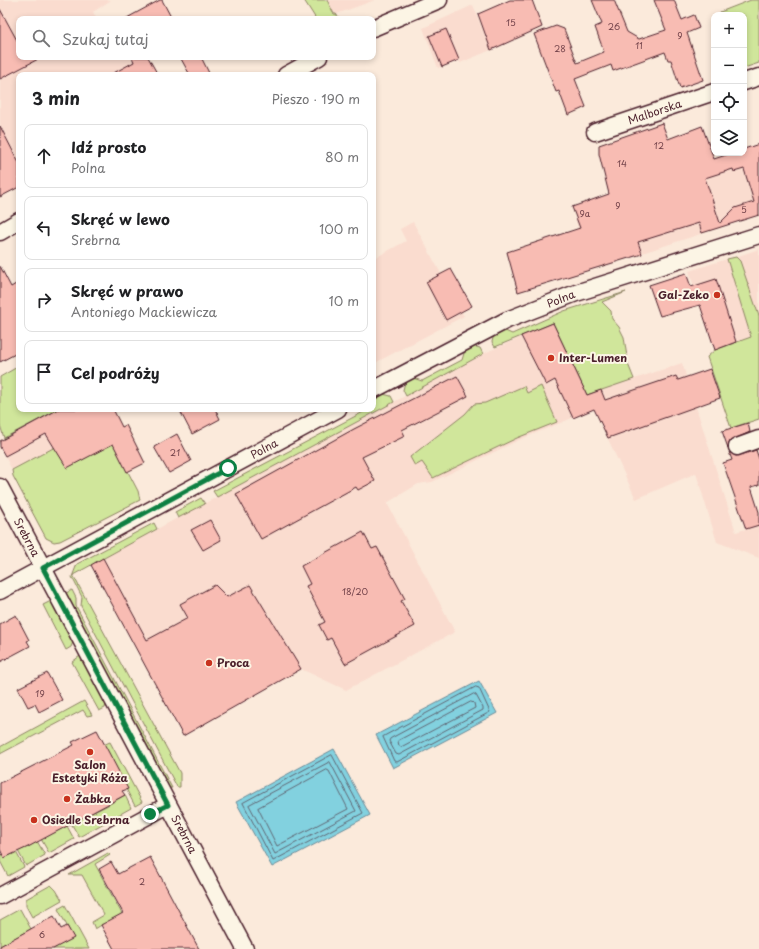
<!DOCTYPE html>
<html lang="pl">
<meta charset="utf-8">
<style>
body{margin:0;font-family:"Playpen Sans",sans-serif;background:#f6f6f6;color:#202124}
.controls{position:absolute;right:12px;top:12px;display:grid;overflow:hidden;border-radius:8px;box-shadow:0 2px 6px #0003}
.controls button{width:36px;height:36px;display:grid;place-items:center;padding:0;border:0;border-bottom:1px solid #e0e0e0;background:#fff;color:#202124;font:20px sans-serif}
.stop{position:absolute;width:12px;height:12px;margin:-9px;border:3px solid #0b8043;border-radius:50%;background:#fff}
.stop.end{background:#0b8043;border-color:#fff;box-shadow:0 1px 4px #0008}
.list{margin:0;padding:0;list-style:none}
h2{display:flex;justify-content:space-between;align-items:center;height:52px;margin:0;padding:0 16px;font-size:17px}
h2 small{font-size:13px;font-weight:400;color:#757577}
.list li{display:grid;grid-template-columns:26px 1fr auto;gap:12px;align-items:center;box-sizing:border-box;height:64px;margin:0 8px 8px;padding:0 8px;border:1px solid #e0e0e0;border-radius:8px}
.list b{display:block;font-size:15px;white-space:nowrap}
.list p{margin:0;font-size:13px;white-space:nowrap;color:#757577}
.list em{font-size:13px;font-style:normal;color:#757577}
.icon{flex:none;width:22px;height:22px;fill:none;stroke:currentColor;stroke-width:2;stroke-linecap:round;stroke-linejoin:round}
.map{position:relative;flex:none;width:759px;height:949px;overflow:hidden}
.search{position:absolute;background:#fff;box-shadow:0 2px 6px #0003;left:16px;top:16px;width:360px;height:44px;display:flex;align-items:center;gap:10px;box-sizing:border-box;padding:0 14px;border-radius:8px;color:#757577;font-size:15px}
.panel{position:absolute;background:#fff;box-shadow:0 2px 6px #0003;left:16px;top:72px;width:360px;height:340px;border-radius:8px}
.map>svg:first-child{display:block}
.built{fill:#fadccf}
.green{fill:#d0e69b;stroke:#8d8263}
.water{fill:#82d1df;stroke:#6c8a97}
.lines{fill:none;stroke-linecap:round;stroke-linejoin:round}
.shore{stroke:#606673;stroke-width:1}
.building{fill:#f8bcb3;stroke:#4a1f2b;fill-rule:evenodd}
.street-casing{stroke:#4a1f2b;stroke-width:19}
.street{stroke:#fcf5e5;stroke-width:16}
.route{stroke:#0b8043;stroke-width:5}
.poi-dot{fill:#c8321e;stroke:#fcf5e5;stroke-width:1.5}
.labels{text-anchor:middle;stroke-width:4;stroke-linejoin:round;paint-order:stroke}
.number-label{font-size:9px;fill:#76464d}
.street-label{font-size:11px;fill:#4a1f2b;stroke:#fcf5e5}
.poi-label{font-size:11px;font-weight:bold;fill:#4a1f2b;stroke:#fcf5e5;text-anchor:start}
</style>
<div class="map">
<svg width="759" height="949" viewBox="0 0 759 949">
<rect width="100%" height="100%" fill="#fbeadb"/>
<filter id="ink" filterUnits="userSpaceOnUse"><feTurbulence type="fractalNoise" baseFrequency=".025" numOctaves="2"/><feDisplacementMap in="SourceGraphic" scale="8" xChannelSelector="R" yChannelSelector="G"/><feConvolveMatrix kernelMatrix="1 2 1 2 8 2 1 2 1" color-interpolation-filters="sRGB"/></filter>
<g filter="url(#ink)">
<path class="built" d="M0,0H111L93,12L97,19H19V57H132L142,75H19V187L0,197Z
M327,0H375L334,15Z
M473,5L491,50L460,63L459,60L438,68L423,28Z
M759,144V215L590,270L572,207L732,153H744V149Z
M413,222L464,316L373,364V259L406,241L400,229Z
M759,249V345L729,259Z
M727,259L751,337L715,350L689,271Z
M553,323L587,395L682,363L736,532L759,525V558L717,542L696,473L636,499L594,409L519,440L432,482L418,484L387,503L455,632L346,690L301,669L195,729L103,558L489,351Z
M59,409L102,422L12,470L0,447V441Z"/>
<path class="green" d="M304,0H327L334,14H336L340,19H316Z
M751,0H759V63L744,68V15H721L720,12Z
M736,257L740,261L759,316V419L731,428L707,357L715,350L751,337L727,259Z
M626,292L602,302L611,311L612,319L619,327L624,337L628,364L634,379L587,395L553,323L495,347L492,342L494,334L503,330L512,334L564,311Z
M473,346L480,348L483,354L406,396L403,390L405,382L413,378L422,381L462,360L465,350Z
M19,366V409H59L4,438L0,425V377Z
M524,386L527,393L541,386L557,422L517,438L433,478L422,462L415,466L410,457L465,414L474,404L485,403Z
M383,394L391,396L394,402L217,497L213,491L369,409H373L375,398Z
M102,422L138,491L140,500L60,541L54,542L46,538L13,476L12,470Z
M201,498L205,504L178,518L175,512Z
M154,523L157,529L73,575L180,773V787H177L81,606L82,597L72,577L77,564Z
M72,590L76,598V606L172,788H169L66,593Z
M51,601L73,642L71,647L66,650L43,605Z
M80,656L106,704L105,708L99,711L72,662Z
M84,701L92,715L87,716L83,710L0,754V747Z
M110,742L142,802L135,806L103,745Z
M125,795L131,808L79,837L71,823L106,806Z
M67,826L74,839L49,853L41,839Z
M37,841L45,855L26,866L18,851L28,847Z
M16,852L24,867L8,876L0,861V856L3,854L5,858Z
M108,853L110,855L95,864L141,949L103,924L95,929L92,922L104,915L82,875H69Z
M51,885L56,890L62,900L32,917L26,906V899Z
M65,905L89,949H53L73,937L58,909Z
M20,909L31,929L0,946V920Z"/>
<path class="water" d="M479,681L497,713L393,768L376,735Z
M334,749L370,815L272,867L236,802Z"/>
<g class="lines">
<path class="shore" d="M476,687L479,688L490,712L397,762L394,761L383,737Z
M474,694L476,695L483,708V710L399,755L396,754L389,741L390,739Z
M471,702L474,703L475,708L401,747L399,746L398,741Z
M332,755L363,813L273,861L243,803Z
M330,762L356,811L275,854L249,805Z
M327,770L329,771L348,809L277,846L258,808Z"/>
</g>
<path class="building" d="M160,0H162L172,19H125Z
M510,0H532L542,27L491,50L478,14Z
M592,0H614L627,32L639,39L666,30L654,0H674L682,20L694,15L699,28L687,33L703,80L680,88L671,60H668L665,52L613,71L611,65L575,79L586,107L568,115L559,91L556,92L534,34L556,26L564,29L577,63L604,52L595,27L602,24Z
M0,9L19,44V57H42L0,79Z
M446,29L459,60L442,67L429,36Z
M132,57H148L158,75H110L134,62Z
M180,57H201L210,75H190Z
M662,123L668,139L702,126L714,159L732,153H744V149L759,144V215L702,233L699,223L638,242L642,254L518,292L507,252L580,228L572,207L609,194L599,154V145ZM733,169L734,172L744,169L754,202L735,208L720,223L705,178Z
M0,126L19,163V187L0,197Z
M0,266L11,287L19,282V352L0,362Z
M451,269L472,306L446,320L426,282Z
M686,273L691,287L716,279L736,342L715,350L700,305L660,316L649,285Z
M553,323L587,395L601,390L605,400L676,376L678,380L710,369L720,398L608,438L594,409L573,418L555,380L546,385L521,336Z
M457,376L468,396L402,430L405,436L362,457L375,481L358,490L356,487L261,539L236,494L354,429Z
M59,409H113L122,427L126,425L145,463L127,472L113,444L67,468L46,434L5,456L0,447V441Z
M179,409H215L220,419L192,434Z
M748,423L750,432L730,441L728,448L722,431Z
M177,434L191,461L169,473L154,447Z
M756,450L759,459V485L751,487L759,512V525L746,529L723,463L732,460L729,452L736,456Z
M210,520L221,540L203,550L191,530Z
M363,532L372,549L377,547L405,599L401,601L415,626L345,664L331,638L327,640L319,625L325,622L306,586L310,584L301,566Z
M103,558L147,640L188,618L180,604L215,585L227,597L250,585L301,669L183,736L91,565Z
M16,615L29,640L27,641L30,646L0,662V624Z
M47,673L62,700L39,712L35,704L28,707L18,688Z
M97,730L128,789L122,791L125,795L28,847L4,858L0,849V783L74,745L72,742Z
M150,857L163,881L199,949H114L101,925L123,913L99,869L111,862L118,874Z
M54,916L61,929L67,926L74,938L53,949H0V946Z"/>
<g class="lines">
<defs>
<g id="street">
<path d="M373,28L439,0"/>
<path d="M286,75L319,57"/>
<path d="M744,82L759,77"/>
<path id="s1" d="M595,132L714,92"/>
<path d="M0,232L19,221"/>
<path id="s2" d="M373,390L507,320L576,293L759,235"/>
<path d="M737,447L759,439"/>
<path id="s3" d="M0,487L245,949"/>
<path id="s4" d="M0,591L338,409"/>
<path d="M0,896L168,805"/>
</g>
</defs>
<use href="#street" class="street-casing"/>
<use href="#street" class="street"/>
</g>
</g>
<g class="lines" filter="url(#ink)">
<path class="route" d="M150,814L168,805L43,568L228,468"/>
</g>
<g class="poi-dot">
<circle cx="717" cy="295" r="4"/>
<circle cx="551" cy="358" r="4"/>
<circle cx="209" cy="663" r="4"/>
<circle cx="90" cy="752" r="4"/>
<circle cx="67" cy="799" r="4"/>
<circle cx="34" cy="820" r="4"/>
</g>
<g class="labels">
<g class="number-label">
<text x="511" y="26">15</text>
<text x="614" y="30">26</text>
<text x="680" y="39">9</text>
<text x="639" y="49">11</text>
<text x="560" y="52">28</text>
<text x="659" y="149">12</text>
<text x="622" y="167">14</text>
<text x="618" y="209">9</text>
<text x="744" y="213">5</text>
<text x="585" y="217">9a</text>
<text x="175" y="456">21</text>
<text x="355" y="595">18/20</text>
<text x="40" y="697">19</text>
<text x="142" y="885">2</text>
<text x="42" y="938">6</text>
</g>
<g class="street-label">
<text dy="4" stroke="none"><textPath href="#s1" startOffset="63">Malborska</textPath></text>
<text dy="4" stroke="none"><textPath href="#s2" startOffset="209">Polna</textPath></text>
<text dy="4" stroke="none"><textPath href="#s4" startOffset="300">Polna</textPath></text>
<text dy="4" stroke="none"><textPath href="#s3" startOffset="57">Srebrna</textPath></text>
<text dy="4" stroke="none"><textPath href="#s3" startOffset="393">Srebrna</textPath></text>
</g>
<g class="poi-label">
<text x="709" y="299" text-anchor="end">Gal-Zeko</text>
<text x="559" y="362">Inter-Lumen</text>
<text x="217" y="667">Proca</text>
<text x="90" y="769" text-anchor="middle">Salon<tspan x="90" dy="13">Estetyki Róża</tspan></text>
<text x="75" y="803">Żabka</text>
<text x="42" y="824">Osiedle Srebrna</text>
</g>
</g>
</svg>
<div class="controls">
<button>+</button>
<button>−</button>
<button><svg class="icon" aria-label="locate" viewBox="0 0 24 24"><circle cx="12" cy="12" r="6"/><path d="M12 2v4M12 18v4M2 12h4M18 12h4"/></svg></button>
<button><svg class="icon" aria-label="layers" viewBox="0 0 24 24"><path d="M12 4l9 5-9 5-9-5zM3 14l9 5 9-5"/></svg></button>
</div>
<div class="stop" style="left:228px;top:468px"></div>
<div class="stop end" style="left:150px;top:814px"></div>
<div class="search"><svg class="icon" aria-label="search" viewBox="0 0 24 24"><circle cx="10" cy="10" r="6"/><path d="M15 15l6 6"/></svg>Szukaj tutaj</div>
<section class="panel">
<h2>3 min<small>Pieszo · 190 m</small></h2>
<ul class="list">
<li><svg class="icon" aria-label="ahead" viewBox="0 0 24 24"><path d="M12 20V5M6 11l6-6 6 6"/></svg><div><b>Idź prosto</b><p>Polna</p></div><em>80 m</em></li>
<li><svg class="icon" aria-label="left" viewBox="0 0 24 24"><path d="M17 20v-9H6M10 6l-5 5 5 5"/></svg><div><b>Skręć w lewo</b><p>Srebrna</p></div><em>100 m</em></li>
<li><svg class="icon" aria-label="right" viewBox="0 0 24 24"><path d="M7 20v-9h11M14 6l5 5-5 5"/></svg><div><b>Skręć w prawo</b><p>Antoniego Mackiewicza</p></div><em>10 m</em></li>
<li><svg class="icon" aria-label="arrive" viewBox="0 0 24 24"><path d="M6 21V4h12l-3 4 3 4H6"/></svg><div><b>Cel podróży</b></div></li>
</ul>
</section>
</div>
